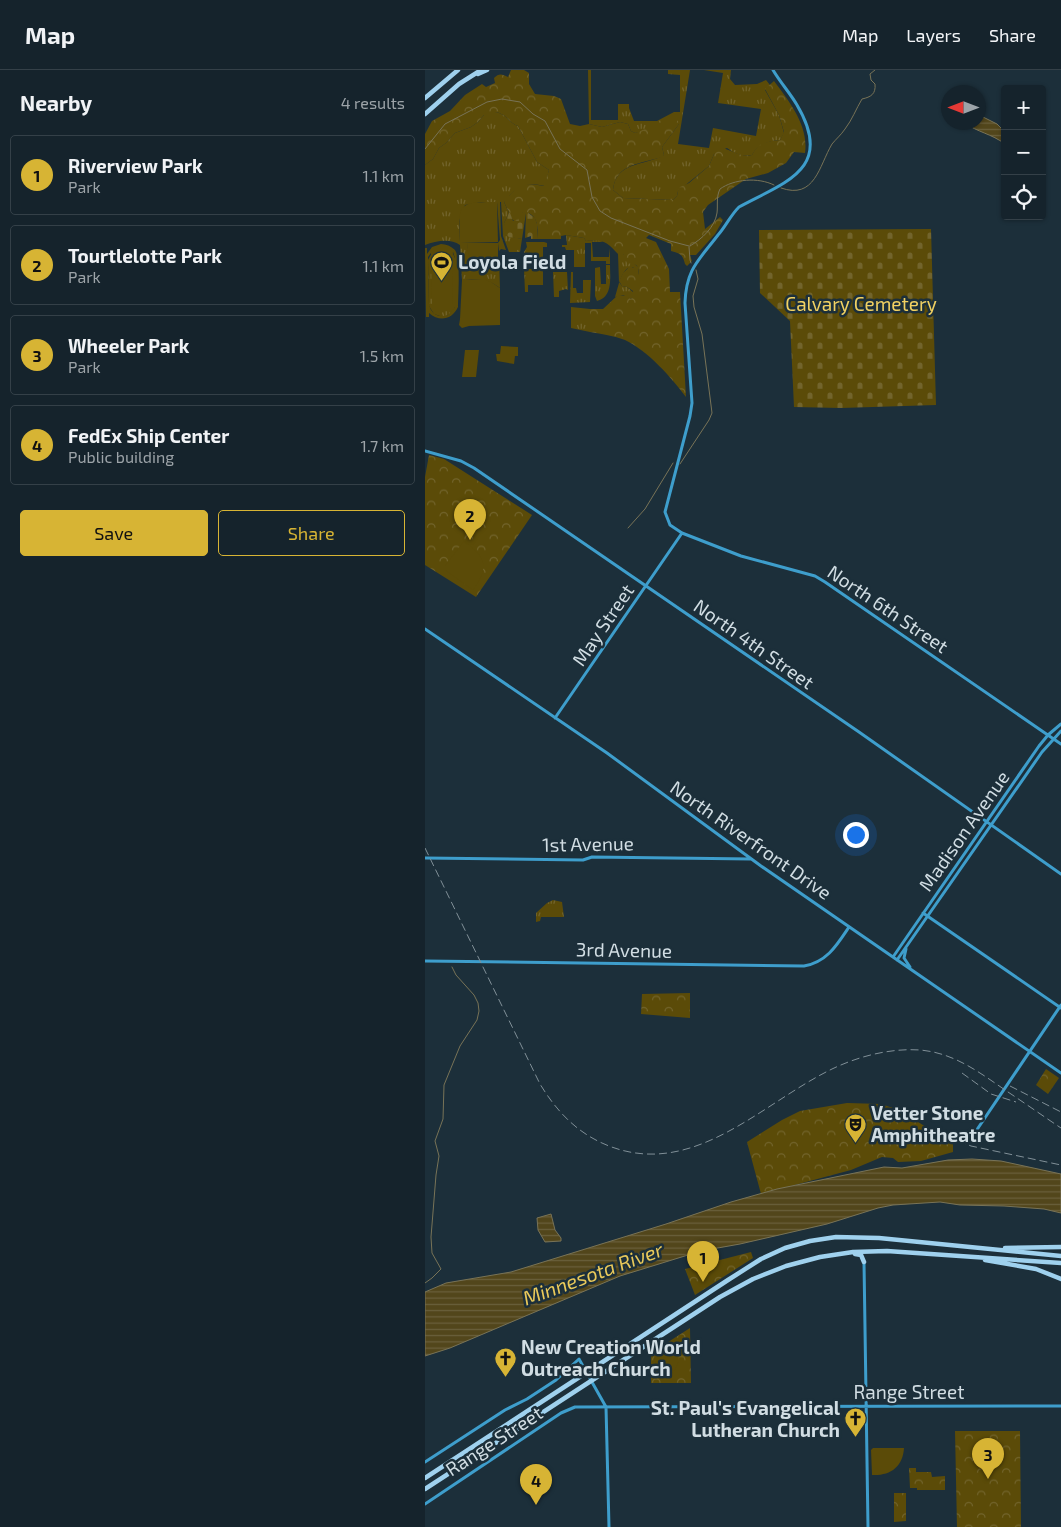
<!DOCTYPE html>
<meta charset="utf-8">
<style>
body{margin:0;font-family:"Exo 2",sans-serif;background:#1e2b34;color:#f1f3f6}
.controls{position:absolute;right:15px;top:15px;display:grid;overflow:hidden;border-radius:5px;box-shadow:0 1px 4px #0004}
.controls button{width:45px;height:45px;display:grid;place-items:center;padding:0;border:0;border-bottom:1px solid #344048;background:#15232c;color:#f1f3f6;font:25px sans-serif}
.compass{position:absolute;left:516px;top:15px;width:45px;height:45px;border-radius:50%;background:#15232c;box-shadow:0 1px 4px #0004;rotate:270deg}
.you{position:absolute;left:430px;top:764px;width:18px;height:18px;margin:-12px;border:4px solid #fff;border-radius:50%;background:#1a73e8;box-shadow:0 0 0 8px #1a73e833}
.badge{display:grid;place-items:center;width:32px;height:32px;border-radius:50%;background:#d7b434;color:#111;font-size:16px;font-weight:700}
.pin{position:absolute;translate:-50% -41px;filter:drop-shadow(0 1px 2px #0008)}
.pin::after{content:'';position:absolute;top:26px;width:18px;height:15px;background:inherit;clip-path:polygon(0 0,100% 0,50% 100%)}
.list{margin:0;padding:0;list-style:none}
h2{display:flex;justify-content:space-between;align-items:center;height:65px;margin:0;padding:0 20px;font-size:21px}
h2 small{font-size:16px;font-weight:400;color:#9da4a9}
.list li{display:grid;grid-template-columns:32px 1fr auto;gap:15px;align-items:center;box-sizing:border-box;height:80px;margin:0 10px 10px;padding:0 10px;border:1px solid #344048;border-radius:5px}
.list b{display:block;font-size:19px;white-space:nowrap}
.list p{margin:0;font-size:16px;white-space:nowrap;color:#9da4a9}
.list em{font-size:16px;font-style:normal;color:#9da4a9}
.actions{display:flex;gap:10px;padding:15px 20px}
.actions a{flex:1;padding:11px 0;border:1px solid #d7b434;border-radius:5px;text-align:center;font-size:18px;color:#d7b434}
.actions .main{background:#d7b434;color:#111}
.icon{flex:none;width:28px;height:28px;fill:none;stroke:currentColor;stroke-width:2;stroke-linecap:round;stroke-linejoin:round}
.map{position:relative;flex:none;width:636px;height:1457px;overflow:hidden}
header{display:flex;align-items:center;gap:30px;box-sizing:border-box;height:70px;padding:0 25px;background:#15232c;border-bottom:1px solid #344048}
header strong{font-size:24px}
nav{display:flex;gap:28px;margin-inline-start:auto;font-size:18px}
main{display:flex}
aside{flex:1;background:#15232c}
.map>svg:first-child{display:block}
.grass{fill:url(#grass-tufts);fill-rule:evenodd}
.forest{fill:url(#forest-crowns)}
.cemetery{fill:url(#cemetery-stones)}
.garden{fill:#5b4b08;fill-rule:evenodd}
.water{fill:url(#water-rules);stroke:#787357}
.lines{fill:none;stroke-linecap:round;stroke-linejoin:round}
.stream{stroke:#787357;stroke-width:1}
.secondary{stroke:#3e9ecc;stroke-width:3}
.highway{stroke:#9fd1ee;stroke-width:4.5}
.rail{stroke:#819098;stroke-width:1;stroke-dasharray:8 4;stroke-linecap:butt}
.labels{text-anchor:middle;stroke-width:5;stroke-linejoin:round;paint-order:stroke}
.poi-label{font-size:19px;font-weight:bold;fill:#d1dde3;stroke:#1c2f3a;text-anchor:start}
.park-label{font-size:19px;fill:#f1d162;stroke:#1c2f3a}
.street-label{font-size:19px;fill:#d1dde3;stroke:#1c2f3a}
.water-label{font-size:20px;font-style:italic;fill:#e9c95a;stroke:#1c2f3a}
</style>
<header>
<strong>Map</strong>
<nav><a>Map</a><a>Layers</a><a>Share</a></nav>
</header>
<main>
<aside>
<h2>Nearby<small>4 results</small></h2>
<ul class="list">
<li><span class="badge">1</span><div><b>Riverview Park</b><p>Park</p></div><em>1.1 km</em></li>
<li><span class="badge">2</span><div><b>Tourtlelotte Park</b><p>Park</p></div><em>1.1 km</em></li>
<li><span class="badge">3</span><div><b>Wheeler Park</b><p>Park</p></div><em>1.5 km</em></li>
<li><span class="badge">4</span><div><b>FedEx Ship Center</b><p>Public building</p></div><em>1.7 km</em></li>
</ul>
<div class="actions"><a class="main">Save</a><a>Share</a></div>
</aside>
<div class="map">
<svg width="636" height="1457" viewBox="0 0 636 1457">
<defs>
<pattern id="grass-tufts" width="24" height="20" patternUnits="userSpaceOnUse" patternTransform="scale(1.25)"><rect width="24" height="20" fill="#5b4b08"/><path d="M3 7l-1-3M5 7V3M7 7l1-3M15 17l-1-3M17 17v-4M19 17l1-3" fill="none" stroke="#72642c"/></pattern>
<pattern id="forest-crowns" width="20" height="18" patternUnits="userSpaceOnUse" patternTransform="scale(1.25)"><rect width="20" height="18" fill="#5b4b08"/><path d="M2 6a3 3 0 1 1 6 0M12 15a3 3 0 1 1 6 0" fill="none" stroke="#72642c"/></pattern>
<pattern id="cemetery-stones" width="16" height="16" patternUnits="userSpaceOnUse" patternTransform="scale(1.25)"><rect width="16" height="16" fill="#5b4b08"/><path d="M2 7V4a2 2 0 0 1 4 0v3zM10 15v-3a2 2 0 0 1 4 0v3z" fill="#72642c"/></pattern>
<pattern id="water-rules" width="6" height="5" patternUnits="userSpaceOnUse" patternTransform="scale(1.25)"><rect width="6" height="5" fill="#52461b"/><path d="M0 2.5h6" fill="none" stroke="#6a603c"/></pattern>
</defs>
<rect width="100%" height="100%" fill="#1c2f3a"/>
<path class="grass" d="M163,0H166V50H193V34H204V38L209,51H232L249,42H255V5L243,4V0H265L253,74L284,78L288,58L331,66L336,39L293,33L298,3L279,0H306L305,9L310,15L332,14L341,10L345,15L340,20L354,45L359,63L355,70C343,71 332,75 327,85C316,87 311,84 302,78L289,84L284,96L253,121L252,126L248,130L198,128L188,120C191,91 220,96 239,85L237,77L254,54L210,63L206,61L203,54L195,52L177,57L164,54Z
M71,42C83,45 84,53 93,56L112,92L124,100L120,116C98,112 93,116 79,132L84,143L79,153L83,166L97,169L95,182H84L78,166L76,132H75L76,166L81,180L76,179L74,181L73,173H42C44,191 53,205 73,204V188H74L75,218C62,208 52,209 37,210L35,175C25,168 11,171 0,175V95L8,89L14,78L21,73L30,63L46,57L53,52L59,45ZM57,132H72L75,170L73,173L35,172L34,151L40,135Z
M141,165L159,168L161,171L174,170L178,172H167L168,187H184L185,178V194H181V191H166V173H160V197H149V180H141L140,177H137V175H142Z
M101,172H119L122,173V177H118V191L99,192V182L102,177Z
M19,176L26,180L30,188L31,233C30,241 25,245 18,247L9,244L4,236L3,190L9,179Z
M193,183L198,184L214,198L213,205H212L208,197C200,196 197,206 194,212L197,216L202,217L208,222L209,226L206,229L198,225L190,227L194,213Z
M181,195H185C185,208 188,227 172,231L170,226V198L175,197L176,214H181Z
M99,199H115L118,200V215H103V222H100Z
M128,202H142L143,220L141,219L134,221V227H129Z
M146,202H148V218H151L152,223H158V210H166L165,232L145,233Z
M146,237L165,239V262L146,258Z
M128,830L137,832L139,847H116L115,851L111,852V843L122,833Z"/>
<path class="forest" d="M86,0H99L104,3V14L110,24L129,26L136,29L145,54L155,56L164,54L177,57L195,52L203,54L206,61L210,63C225,60 239,41 253,51L254,54L237,77L239,85L237,87C216,94 191,93 188,120L198,128L248,130L252,126L253,121L255,117L264,113L284,96L289,84L294,78C306,78 314,88 327,85C333,73 342,71 355,70L359,62L354,45L340,19L349,11C364,31 384,56 380,83L369,82L361,93L343,103L321,109L283,135L278,142L280,159L295,147L298,150L290,164L271,185H265L267,191L262,196L260,194C258,185 255,183 246,181V174L224,165L221,168L231,172L244,199L245,222H255L261,327C246,307 223,281 200,270C189,266 177,264 165,262V239H178L193,225L202,226L206,229L208,226V221L202,217L197,216L194,211L198,203L205,196L209,198L213,205L214,199L211,195L202,193L198,184L194,185C182,172 179,169 161,171L159,168L141,165L136,166V169H113C113,157 113,143 98,142L94,151H89L87,149L79,132L81,126H84C96,112 101,113 119,116L124,100L112,92L93,56C84,53 83,45 71,42L66,47L59,45L53,52L46,57L30,63L21,73L14,78L8,89L0,95V64L7,51L25,41L40,25L57,14L61,17L70,13L69,8C74,3 77,4 83,7Z
M4,385L19,389L107,445L51,527L0,495V407Z
M265,923V948L216,944L217,924Z
M621,999L634,1008L623,1024L611,1015Z
M422,1033L456,1034L474,1040L528,1074V1082L496,1091L473,1092L468,1088L457,1087L426,1100L336,1124L322,1072L357,1050L375,1041Z
M326,1182L328,1188L270,1225L260,1199Z
M265,1258L266,1313H226V1283Z
M530,1361H595L596,1457H532Z
M484,1398H491V1402H506L507,1407L520,1406V1420H492V1418H485Z
M469,1423H481V1451L469,1452Z"/>
<path class="cemetery" d="M98,142H102L110,148L112,154L113,169H106V166L100,168L101,143L97,169L84,167L80,164L79,153L84,143H85L88,151H94V145Z
M506,159L511,335L416,338L369,337L365,251L335,223L334,160Z"/>
<path class="garden" d="M72,132L73,172H35C33,133 33,132 72,132Z
M42,173H73V205C54,205 42,191 42,173Z
M16,174C21,174 26,176 30,180C36,189 33,226 33,237C27,250 14,252 4,243V247H1L0,178H2V184L7,177ZM28,182L30,188V237L23,245C13,248 6,244 4,234L3,187L6,183V187H27Z
M6,188H27L28,235H7Z
M59,209L66,212L75,218V255L44,256L37,258L34,255L35,249L37,210Z
M76,276L93,277V286H90L89,294L72,291L71,284H75Z
M40,280H54L51,307H37Z
M39,471C62,488 64,497 48,520L20,500V496Z
M253,1279C256,1295 250,1306 233,1307L229,1285L230,1282Z
M448,1378H479C478,1397 465,1406 447,1405L446,1380Z"/>
<path class="water" d="M554,45L572,54L580,62V74C567,64 552,62 540,53L554,52Z
M547,1089L576,1091L636,1104V1143L619,1139L579,1136L535,1135L515,1132L468,1135L453,1138L402,1154L315,1174L276,1181L195,1206L25,1278L0,1286V1222L21,1213L86,1202L241,1154L306,1132L352,1119L459,1097L477,1098L523,1090Z
M126,1144L130,1160L136,1168V1171L120,1172L113,1160L112,1148Z"/>
<g class="lines">
<path class="stream" d="M0,79L20,54L62,32L77,29L95,32L108,44L120,51L135,79L162,100L167,127L175,141L186,148L245,171L264,176
M356,118C390,130 394,96 407,74C411,69 416,65 420,59C427,50 431,39 437,29C446,27 451,24 450,14L446,10L445,4L450,0
M265,176C277,169 290,157 292,143C293,135 291,127 295,119C309,109 333,107 349,115
M264,177L265,190L266,193
M255,394L284,350L287,343L277,264L269,237L268,226L273,209L271,200
M203,458L220,439L248,393
M0,1213L7,1208L16,1199L7,1183L6,1167L11,1105L14,1086L10,1071L18,1049L19,1015L35,976L52,950L54,941L53,933L49,925L31,905L27,897"/>
<path class="secondary" d="M348,0C355,12 365,23 372,35C410,99 360,112 314,137C305,146 301,156 293,165C274,190 261,199 260,233L267,333L265,346L240,442L245,455L257,463L316,486L390,506L400,512L636,674
M0,381L36,391L49,398L434,662L636,804
M0,559L182,683L336,796L636,1003
M130,648L257,463
M0,788L158,790L167,787L326,789
M498,843L636,938
M481,879L479,888L485,897
M468,887L614,676L623,665L636,654
M472,890L617,682L636,661
M0,891L379,896C402,892 412,875 424,857
M544,1068L547,1067L636,935
M439,1192L443,1457
M0,1392L80,1340L102,1329L131,1310L154,1289L181,1337L184,1457
M0,1434L136,1343L150,1337L636,1336"/>
<path class="highway" d="M53,4L62,0
M0,28L33,0
M0,44L34,14L56,0
M580,1178L636,1177
M430,1184L436,1185L439,1192
M560,1190L611,1199L636,1209
M0,1408L303,1210L336,1189L360,1178L385,1171L411,1167L454,1168L636,1186
M0,1419L295,1227L328,1209L361,1196L395,1187L428,1182L462,1181L636,1193"/>
<path class="rail" d="M0,778L115,1014C132,1042 153,1064 184,1076C269,1109 337,1033 407,999C434,986 466,978 495,980C530,983 555,1003 583,1022C601,1034 618,1046 636,1058
M537,1003L566,1024L591,1032
M585,1016L636,1042
M522,1066L546,1076L636,1095"/>
</g>
<defs>
<symbol id="stadium-pin" viewBox="-11 -11 22 30"><path d="M0 17L-7.5 6A9.5 9.5 0 1 1 7.5 6Z" fill="#d7b434" stroke="#1c2f3a"/><path d="M0-5a6.5 5 0 1 0 0 10a6.5 5 0 1 0 0-10ZM-3.5-1.8h7v3.6h-7Z" fill="#111"/></symbol>
<symbol id="theatre-pin" viewBox="-11 -11 22 30"><path d="M0 17L-7.5 6A9.5 9.5 0 1 1 7.5 6Z" fill="#d7b434" stroke="#1c2f3a"/><path d="M-5-5.5Q0-4 5-5.5V0Q5 5 0 6Q-5 5-5 0ZM-3.3-2.5H-1v1.5H-3.3ZM1-2.5H3.3v1.5H1ZM-2.8 1Q0 5.5 2.8 1Z" fill="#111"/></symbol>
<symbol id="church-pin" viewBox="-11 -11 22 30"><path d="M0 17L-7.5 6A9.5 9.5 0 1 1 7.5 6Z" fill="#d7b434" stroke="#1c2f3a"/><path d="M-1.2-6h2.4v3.5h3.3v2.4h-3.3V6h-2.4V-.1h-3.3v-2.4h3.3Z" fill="#111"/></symbol>
</defs>
<g fill-rule="evenodd">
<use href="#stadium-pin" x="4" y="180" width="25" height="34"/>
<use href="#theatre-pin" x="418" y="1042" width="25" height="34"/>
<use href="#church-pin" x="68" y="1276" width="25" height="34"/>
<use href="#church-pin" x="418" y="1336" width="25" height="34"/>
</g>
<g class="labels">
<g class="poi-label">
<text x="33" y="199">Loyola Field</text>
<text x="446" y="1050">Vetter Stone<tspan x="446" dy="22">Amphitheatre</tspan></text>
<text x="96" y="1284">New Creation World<tspan x="96" dy="22">Outreach Church</tspan></text>
<text x="415" y="1345" text-anchor="end">St. Paul's Evangelical<tspan x="415" dy="22">Lutheran Church</tspan></text>
</g>
<g class="park-label">
<text x="436" y="241">Calvary Cemetery</text>
</g>
<g class="street-label">
<text transform="translate(463 539) rotate(34)" y="7">North 6th Street</text>
<text transform="translate(178 555) rotate(-56)" y="7">May Street</text>
<text transform="translate(329 574) rotate(35)" y="7">North 4th Street</text>
<text transform="translate(539 761) rotate(-55)" y="7">Madison Avenue</text>
<text transform="translate(326 770) rotate(35)" y="7">North Riverfront Drive</text>
<text transform="translate(163 774) rotate(-1)" y="7">1st Avenue</text>
<text transform="translate(199 880) rotate(1)" y="7">3rd Avenue</text>
<text x="484" y="1329">Range Street</text>
<text transform="translate(69 1371) rotate(-33)" y="7">Range Street</text>
</g>
<g class="water-label">
<text transform="translate(168 1204) rotate(-20)" y="7">Minnesota River</text>
</g>
</g>
</svg>
<div class="controls">
<button>+</button>
<button>−</button>
<button><svg class="icon" aria-label="locate" viewBox="0 0 24 24"><circle cx="12" cy="12" r="6"/><path d="M12 2v4M12 18v4M2 12h4M18 12h4"/></svg></button>
</div>
<svg class="compass" viewBox="-18 -18 36 36"><path d="M0-13l5 13h-10z" fill="#e53935"/><path d="M0 13l5-13h-10z" fill="#9da4a9"/></svg>
<div class="you"></div>
<div class="pin badge" style="left:278px;top:1212px">1</div>
<div class="pin badge" style="left:45px;top:470px">2</div>
<div class="pin badge" style="left:563px;top:1409px">3</div>
<div class="pin badge" style="left:111px;top:1435px">4</div>
</div>
</main>
